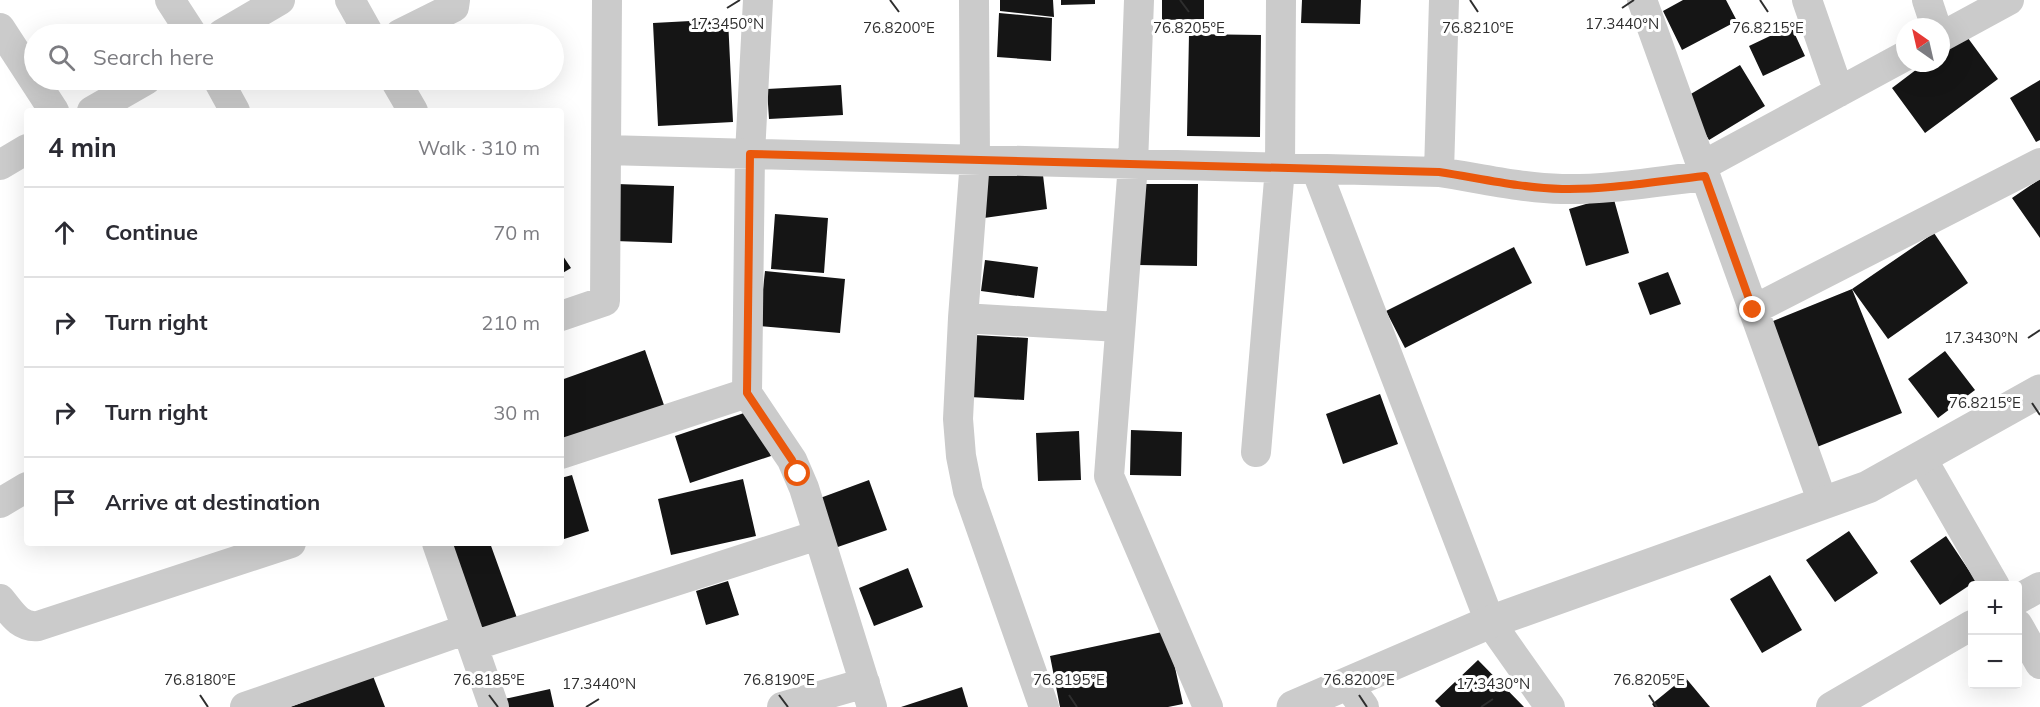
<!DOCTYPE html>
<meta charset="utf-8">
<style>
body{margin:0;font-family:Mulish,sans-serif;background:#f2f2f3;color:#2b2b33}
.controls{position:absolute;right:18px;bottom:18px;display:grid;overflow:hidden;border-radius:6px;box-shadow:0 6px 24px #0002}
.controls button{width:54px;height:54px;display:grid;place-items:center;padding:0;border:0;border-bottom:2px solid #e1e1e2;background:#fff;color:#2b2b33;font:30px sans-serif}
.compass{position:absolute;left:1896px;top:18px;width:54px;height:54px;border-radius:50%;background:#fff;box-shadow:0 6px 24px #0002;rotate:326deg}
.stop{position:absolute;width:18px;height:18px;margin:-14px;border:4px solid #ea580c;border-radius:50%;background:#fff}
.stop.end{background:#ea580c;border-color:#fff;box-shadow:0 2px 6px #0008}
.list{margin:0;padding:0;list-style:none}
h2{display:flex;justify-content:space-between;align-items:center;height:78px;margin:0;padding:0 24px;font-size:26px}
h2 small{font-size:20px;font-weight:400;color:#7c7c81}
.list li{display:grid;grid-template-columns:39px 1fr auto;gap:18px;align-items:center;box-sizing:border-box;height:90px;padding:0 24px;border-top:2px solid #e1e1e2}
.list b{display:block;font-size:22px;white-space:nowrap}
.list em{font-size:20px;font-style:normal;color:#7c7c81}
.icon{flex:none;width:33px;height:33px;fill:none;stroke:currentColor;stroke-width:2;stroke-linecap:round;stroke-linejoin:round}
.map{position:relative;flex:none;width:2040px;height:707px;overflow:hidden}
.search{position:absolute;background:#fff;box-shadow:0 6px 24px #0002;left:24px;top:24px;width:540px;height:66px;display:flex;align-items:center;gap:15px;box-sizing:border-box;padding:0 21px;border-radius:33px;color:#7c7c81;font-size:22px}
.panel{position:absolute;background:#fff;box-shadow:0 6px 24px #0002;left:24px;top:108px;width:540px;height:438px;border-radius:6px}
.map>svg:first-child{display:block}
.building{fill:#151515}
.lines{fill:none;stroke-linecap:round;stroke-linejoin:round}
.minor{stroke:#cbcbcb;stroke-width:30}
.tertiary{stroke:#cbcbcb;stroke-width:33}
.route{stroke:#ea580c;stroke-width:8}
.ticks{fill:none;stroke:#2e2e2e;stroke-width:2}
.ticks-label{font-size:15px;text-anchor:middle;fill:#2e2e2e;stroke:#fff;stroke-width:6;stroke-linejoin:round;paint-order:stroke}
</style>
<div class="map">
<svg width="2040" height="707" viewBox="0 0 2040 707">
<rect width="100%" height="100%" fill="#fff"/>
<path class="building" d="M1000,0H1053L1054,17L1000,11Z
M1061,0H1095V4L1061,5Z
M1162,0H1204V19L1162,20Z
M1302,0H1361L1360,24L1301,23Z
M1683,0H1726L1737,21L1682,50L1663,11Z
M999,13L1052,18L1051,61L997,57Z
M728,19L733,122L658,126L653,23Z
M1791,26L1805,56L1763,76L1749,46Z
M1189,34L1261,35L1260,137L1187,136Z
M1965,34L1998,79L1925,133L1892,88L1925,63H1941V51Z
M1740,65L1765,106L1709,140L1684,98Z
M2040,80V140L2036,142L2010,98Z
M841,85L843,115L769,119L767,89Z
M1041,158L1047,209L984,218L978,166Z
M2040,179V238L2012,198Z
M617,184L674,186L672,243L615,241Z
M1139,184H1198L1197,266L1138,265Z
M1613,196L1629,253L1586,266L1569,209Z
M775,214L828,218L824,273L771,269Z
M1934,233L1968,283L1888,339L1852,289Z
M1514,247L1532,283L1405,348L1386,311Z
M561,253L571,268L561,274Z
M985,260L1038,267L1034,298L981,291Z
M765,271L845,279L840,333L759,326Z
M1668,272L1681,304L1650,315L1638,283Z
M1852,289L1902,413L1817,447L1768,323Z
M974,335L1028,338L1024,400L970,397Z
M645,350L665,408L561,445V380Z
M1945,351L1975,390L1938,418L1908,379Z
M1380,394L1398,444L1343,464L1326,414Z
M756,409L771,456L690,483L675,436Z
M1131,430L1182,432L1181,476L1130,475Z
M1079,431L1081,480L1038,481L1036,433Z
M572,475L589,531L561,540V478Z
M743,479L756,536L671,555L658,499Z
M869,480L887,530L829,550L812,501Z
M1849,531L1878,573L1835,602L1806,560Z
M1946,536L1976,581L1940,605L1910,561Z
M445,543H490L517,618L477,633Z
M908,568L923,607L874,626L859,588Z
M1770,575L1802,630L1762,653L1730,599Z
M728,581L739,615L706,625L696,591Z
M1167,631L1183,704L1168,707H1060L1050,656Z
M1478,660L1524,707H1441L1435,701Z
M373,676L385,707H290Z
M1685,677L1710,707H1654L1652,704Z
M962,687L968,707H901Z
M550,689L554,707H506L504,699Z"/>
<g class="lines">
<path class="minor" d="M170,0L192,34
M350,0L369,34
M974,0L975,160L963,318L958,419L961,456L968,491L1044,707
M1139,0L1133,164L1109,476L1208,707
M1642,0L1823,503
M1807,0L1839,92
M1927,0L1936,27
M0,28L54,111
M222,34L280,0
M400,34L454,7L455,0
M1941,37L2009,0
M218,80L235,111
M395,80L413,111
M92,111L146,80
M606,150L1439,172L1444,0
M0,165L27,149
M1702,166L1905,56
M1316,169L1490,622L1550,707
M1439,172C1479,178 1521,188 1562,189C1610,190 1658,181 1705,176
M1753,310L2040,163
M561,316L605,301L607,0
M963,318L1119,327
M747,393L792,460L804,488L872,707
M1256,452L1280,168L1281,0
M561,454L747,393L750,154L758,0
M1921,457L1995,586
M0,503L27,487
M437,543L494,707
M0,599C11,612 19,628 38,626L291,543
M2018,599L2040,587
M2018,625L2040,664
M473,646L818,535
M1347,684L1364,707
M245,707L467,629
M782,707L865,683
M1831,707L1972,625"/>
<path class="tertiary" d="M1293,707L1490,622L1868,487L2040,391"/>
</g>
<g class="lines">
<path class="route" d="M798,474L792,460L747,393L750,154L1439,172C1479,178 1521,188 1562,189C1609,190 1658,181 1705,176L1753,310"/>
</g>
<path class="ticks" d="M890,0L899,12M1180,0L1189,12M1470,0L1478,12M1760,0L1768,12M727,8L740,0M1622,8L1634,0M2028,338L2040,330M2032,403L2040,415M200,695L208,707M489,695L498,707M779,695L788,707M1069,695L1077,707M1359,695L1367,707M1649,695L1657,707M586,707L599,699M1481,707L1493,699"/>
<g class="ticks-label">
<text x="727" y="29">17.3450°N</text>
<text x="1622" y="29">17.3440°N</text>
<text x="899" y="33">76.8200°E</text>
<text x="1189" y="33">76.8205°E</text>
<text x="1478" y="33">76.8210°E</text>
<text x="1768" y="33">76.8215°E</text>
<text x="1981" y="343">17.3430°N</text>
<text x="1985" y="408">76.8215°E</text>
<text x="200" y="685">76.8180°E</text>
<text x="489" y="685">76.8185°E</text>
<text x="779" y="685">76.8190°E</text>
<text x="1069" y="685">76.8195°E</text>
<text x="1359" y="685">76.8200°E</text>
<text x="1649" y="685">76.8205°E</text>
<text x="599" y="689">17.3440°N</text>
<text x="1493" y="689">17.3430°N</text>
</g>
</svg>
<div class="controls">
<button>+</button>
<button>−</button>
</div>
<svg class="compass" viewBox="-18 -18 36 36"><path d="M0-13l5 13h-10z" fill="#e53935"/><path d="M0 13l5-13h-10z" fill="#7c7c81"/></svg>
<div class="stop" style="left:798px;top:474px"></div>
<div class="stop end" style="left:1753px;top:310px"></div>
<div class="search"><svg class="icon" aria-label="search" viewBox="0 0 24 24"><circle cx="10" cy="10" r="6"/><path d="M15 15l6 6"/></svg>Search here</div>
<section class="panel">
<h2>4 min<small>Walk · 310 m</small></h2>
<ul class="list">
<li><svg class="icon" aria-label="ahead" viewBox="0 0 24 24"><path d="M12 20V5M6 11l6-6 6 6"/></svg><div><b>Continue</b></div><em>70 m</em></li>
<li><svg class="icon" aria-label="right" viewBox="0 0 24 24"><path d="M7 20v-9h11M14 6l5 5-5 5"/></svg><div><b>Turn right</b></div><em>210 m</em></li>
<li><svg class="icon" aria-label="right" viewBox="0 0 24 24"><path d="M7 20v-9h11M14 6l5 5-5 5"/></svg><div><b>Turn right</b></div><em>30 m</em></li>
<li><svg class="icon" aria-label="arrive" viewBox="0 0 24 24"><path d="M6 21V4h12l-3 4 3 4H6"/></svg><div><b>Arrive at destination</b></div></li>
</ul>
</section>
</div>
